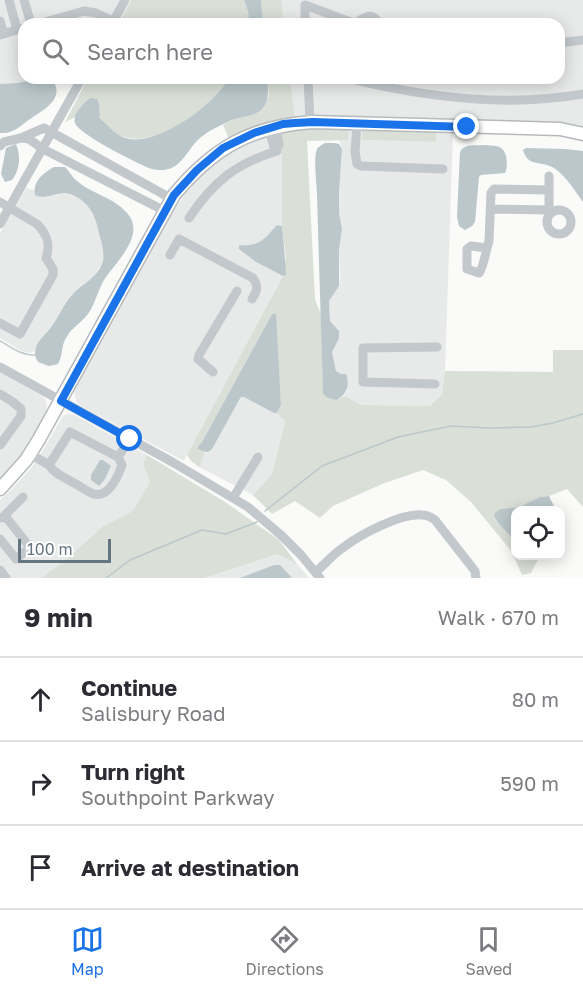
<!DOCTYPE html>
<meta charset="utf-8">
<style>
body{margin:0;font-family:"Golos Text",sans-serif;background:#f7f7f7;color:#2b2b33}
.controls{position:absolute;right:18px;bottom:18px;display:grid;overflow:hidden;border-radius:12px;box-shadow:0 3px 15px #0003}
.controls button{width:54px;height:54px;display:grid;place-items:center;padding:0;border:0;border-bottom:2px solid #e1e1e2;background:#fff;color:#2b2b33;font:30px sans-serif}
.scale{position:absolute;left:18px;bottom:15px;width:93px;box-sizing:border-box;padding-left:6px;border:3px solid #657683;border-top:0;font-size:16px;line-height:21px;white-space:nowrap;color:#657683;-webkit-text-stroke:4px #fff;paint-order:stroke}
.stop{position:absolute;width:18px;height:18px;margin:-14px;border:4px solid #1a73e8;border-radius:50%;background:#fff}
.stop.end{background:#1a73e8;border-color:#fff;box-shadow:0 2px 6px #0008}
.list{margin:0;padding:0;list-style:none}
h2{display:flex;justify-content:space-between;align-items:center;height:78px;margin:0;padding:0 24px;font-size:26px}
h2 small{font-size:20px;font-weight:400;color:#7c7c81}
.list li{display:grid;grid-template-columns:39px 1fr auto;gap:18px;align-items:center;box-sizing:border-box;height:84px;padding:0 24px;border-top:2px solid #e1e1e2}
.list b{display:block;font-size:22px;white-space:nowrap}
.list p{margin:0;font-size:20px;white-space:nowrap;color:#7c7c81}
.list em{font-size:20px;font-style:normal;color:#7c7c81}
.icon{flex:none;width:33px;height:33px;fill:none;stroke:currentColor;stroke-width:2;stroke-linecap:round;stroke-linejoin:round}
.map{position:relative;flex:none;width:583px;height:578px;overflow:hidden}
.search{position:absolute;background:#fff;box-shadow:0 3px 15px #0003;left:18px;right:18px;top:18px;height:66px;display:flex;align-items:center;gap:15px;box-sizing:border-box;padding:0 21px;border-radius:18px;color:#7c7c81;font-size:22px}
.sheet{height:330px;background:#fff}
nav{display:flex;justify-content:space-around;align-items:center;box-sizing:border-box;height:84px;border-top:2px solid #e1e1e2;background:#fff;font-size:16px;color:#7c7c81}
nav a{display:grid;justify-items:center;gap:3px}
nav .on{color:#1a73e8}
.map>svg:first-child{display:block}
.built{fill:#e8e9e9}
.green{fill:#dadfd7}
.water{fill:#bbc7cb}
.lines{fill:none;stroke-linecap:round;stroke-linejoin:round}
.stream{stroke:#bbc7cb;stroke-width:1.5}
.major-casing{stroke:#b5babe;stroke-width:15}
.minor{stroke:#c3c8cc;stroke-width:9}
.major{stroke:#fff;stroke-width:12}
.route{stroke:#1a73e8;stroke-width:8}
</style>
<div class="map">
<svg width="583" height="578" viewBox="0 0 583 578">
<rect width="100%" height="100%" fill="#fafaf8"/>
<path class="built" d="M0,0H120L107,24H24V78H41L18,83L0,84Z
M281,0H583V128L557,122L295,117L290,78H559V24H284Z
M349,129L362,131V140L436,142V131L453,133L445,371L442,394L430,406L362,405L344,396L348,389L341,374L336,371L332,352L339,331L330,321L329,301L339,286L340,277L339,250L342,229L339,213V193L342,149L339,140H348Z
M282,133V226L277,225L260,243L251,246L240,245L256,262L283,276L184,461L81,406L76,401L74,390L172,214L187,191L211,165L235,149L256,138Z
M26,188L34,190L35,195L47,197L57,193L65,192L72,194L80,199L91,209L96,219L104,255L102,263L92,280L70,297L51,328L36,348L35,351L29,353L21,351L0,338V233Z
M0,372L42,396L46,400L47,409L44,417L7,477L0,483Z
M241,397H244L277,413L285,420L272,474L253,495L199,467L205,453L208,452Z
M69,414L75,415L147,455L143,466L150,482L133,512L102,527L69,557L41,578H0V500L13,488L31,468L42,452L61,419L64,415Z
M277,553L297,564L309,578H204Z"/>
<path class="green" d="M131,0H244L248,11L249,24H118Z
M261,0H281L284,24H263Z
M88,78H229C212,110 143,161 109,128C103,121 98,118 100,109L81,106L75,117L65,122Z
M267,78H290L295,117L269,122L229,139L223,125L237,118L258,112L269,96Z
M316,128L349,129L348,140L307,141L315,299L321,315L323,394L337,400L344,396L362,405L430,406L442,394L445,371L553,372V350H583V507L567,489L549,496L540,497L519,507L500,509L494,516L499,524L513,539L515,540L516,556H540L531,573L522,575L512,552L471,502L446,480L423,470L382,484L333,506L320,518L295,501L272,514L253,495L272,474L285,421L277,413L281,405L275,314H272L202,442L198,446V449L205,453L199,467L191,461L187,455L283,276L286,275L284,263L286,258L282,226V133Z
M362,131H436V142L362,140Z
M147,455L225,502L279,540L297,564L277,554L204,578H41L69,557L102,527L133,511L150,482L143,465Z"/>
<path class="water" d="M244,0H261L263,24H249L248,11Z
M41,78C48,78 54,79 56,87C60,102 40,112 30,119C20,126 14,134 0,133V84L18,83Z
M229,78H267C268,90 270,99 262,109C256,116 241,116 232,120C222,125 209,130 200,138C188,148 182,169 163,170C158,170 154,170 149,168C137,163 78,134 75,123C72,114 84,102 91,98L97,99L99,104L100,118C109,127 117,137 130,139C161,144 215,104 229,78Z
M325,143H334L339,144L342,149L339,193V213L342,229L339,250V286L329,301L330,321L339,331V338L332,352L336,371L341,374H346C350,386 347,394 337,400L328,398L323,394L317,195C317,185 313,157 317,149C319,146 322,145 325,143Z
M16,144C21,156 20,170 12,180L5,182L1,174L6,148Z
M486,145C490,146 498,145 501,148C508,153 508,167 505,173L481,175L479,177L475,222L472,226L465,230L459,226L457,216L460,152C464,143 476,146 486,145Z
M526,148L565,149L583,151V202C574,190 567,177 554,168C541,160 528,168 523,150Z
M54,167H65C69,171 72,177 77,181C92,194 113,197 127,213C146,234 118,260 106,277C98,288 96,303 88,314C81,323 71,328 66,338C61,346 63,355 58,364L49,366L38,362C35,357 34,353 36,348C38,339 47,334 52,326C59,316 64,304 72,295C83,283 98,278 103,261C105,251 100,239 98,229C95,214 88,203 75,196C59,187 49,202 35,195C32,182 43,173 54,167Z
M277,225L282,226C284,243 285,259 286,275L283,276L256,262L239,249V245C260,247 264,239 277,225Z
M272,314H276L281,405L277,413H274L244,397H241L238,402L212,449C207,454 204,452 198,449V446L202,442Z
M100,460H103L111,466L105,479L99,486L91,480V475Z
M549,496L556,510L516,511L515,540L513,539L499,524L494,516L495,513L500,509L519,507L540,497Z
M274,565H280L292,578H240Z"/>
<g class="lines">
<path class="stream" d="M0,341C11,347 22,356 35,355
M265,511L322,466L398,437L451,426L488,428L531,427L553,423L583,414
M106,578L130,560L202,530L226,534L257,522"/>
<defs>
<path id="major" d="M0,489L26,460L38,441L174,195C213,148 251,126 313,122L560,129L583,134"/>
</defs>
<use href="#major" class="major-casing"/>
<path class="minor" d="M9,0L17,30L24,28
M24,0L31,24
M0,21L4,34
M38,24L84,11L96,13L113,21
M112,24L125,0
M305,24V5L356,24
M355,24C364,17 373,11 379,24
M0,35L17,30
M559,43L583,40
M308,78L310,122
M346,78C423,97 505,108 583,94
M357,123L355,152L357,164L361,166L443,169
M273,127L274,131L277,133L279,145L277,149L274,147L270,134L274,131
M21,138L29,139L43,149L165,211
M0,146L4,142L21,138L44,128L172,199
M0,202L37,224C47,234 51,244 46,258L53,269V275L20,334L0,323
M491,209L549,210V176
M547 222a12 12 0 1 1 24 0a12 12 0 1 1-24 0Z
M189,218C213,182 235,164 277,151V149
M0,224L82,78
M487,248L471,246L467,249V269L479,273C484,267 486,249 489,241L491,193L494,189L549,190
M170,255L179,239L253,278C259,287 257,291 252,299
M0,367L174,463L248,507L282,536L301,555L320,578
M213,372L198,359L199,355L237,291
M435,384L363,382V348L437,347
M0,394L13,402L21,409V416L0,445
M30,454L49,465L70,432L118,457L130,439
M49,465C54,474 64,477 72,482C79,485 87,492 94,494C109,498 118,476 122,465L118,457
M233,498L258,457
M2,518L23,497
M0,539L16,559L28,549L29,546L5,516
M0,570L6,578
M316,572C325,564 333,554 344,547C361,534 401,513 422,515C427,515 431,517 435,520L475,571L476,578"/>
<use href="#major" class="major"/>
</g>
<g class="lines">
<path class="route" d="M130,439L61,401L174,195L197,170L223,148L254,133L283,124L295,123L313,122L467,127"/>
</g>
</svg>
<div class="controls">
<button><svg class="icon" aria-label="locate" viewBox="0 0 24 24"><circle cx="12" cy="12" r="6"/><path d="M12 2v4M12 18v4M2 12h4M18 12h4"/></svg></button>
</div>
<div class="scale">100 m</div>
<div class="stop" style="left:130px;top:439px"></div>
<div class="stop end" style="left:467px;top:127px"></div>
<div class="search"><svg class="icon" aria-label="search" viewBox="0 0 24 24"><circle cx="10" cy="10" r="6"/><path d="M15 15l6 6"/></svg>Search here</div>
</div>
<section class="sheet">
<h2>9 min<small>Walk · 670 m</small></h2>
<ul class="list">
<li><svg class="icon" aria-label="ahead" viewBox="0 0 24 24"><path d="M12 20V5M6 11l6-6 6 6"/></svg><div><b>Continue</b><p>Salisbury Road</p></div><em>80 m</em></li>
<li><svg class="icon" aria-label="right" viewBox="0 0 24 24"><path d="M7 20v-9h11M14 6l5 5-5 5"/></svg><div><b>Turn right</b><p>Southpoint Parkway</p></div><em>590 m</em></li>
<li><svg class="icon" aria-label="arrive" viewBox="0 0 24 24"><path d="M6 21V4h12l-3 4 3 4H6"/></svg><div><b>Arrive at destination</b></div></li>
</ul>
</section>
<nav>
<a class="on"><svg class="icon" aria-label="map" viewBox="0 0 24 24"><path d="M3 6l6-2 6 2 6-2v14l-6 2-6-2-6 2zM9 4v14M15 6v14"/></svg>Map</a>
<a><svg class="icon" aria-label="directions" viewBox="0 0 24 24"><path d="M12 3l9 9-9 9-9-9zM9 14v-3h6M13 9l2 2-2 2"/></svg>Directions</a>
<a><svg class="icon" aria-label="saved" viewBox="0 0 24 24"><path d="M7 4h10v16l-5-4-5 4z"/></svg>Saved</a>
</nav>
